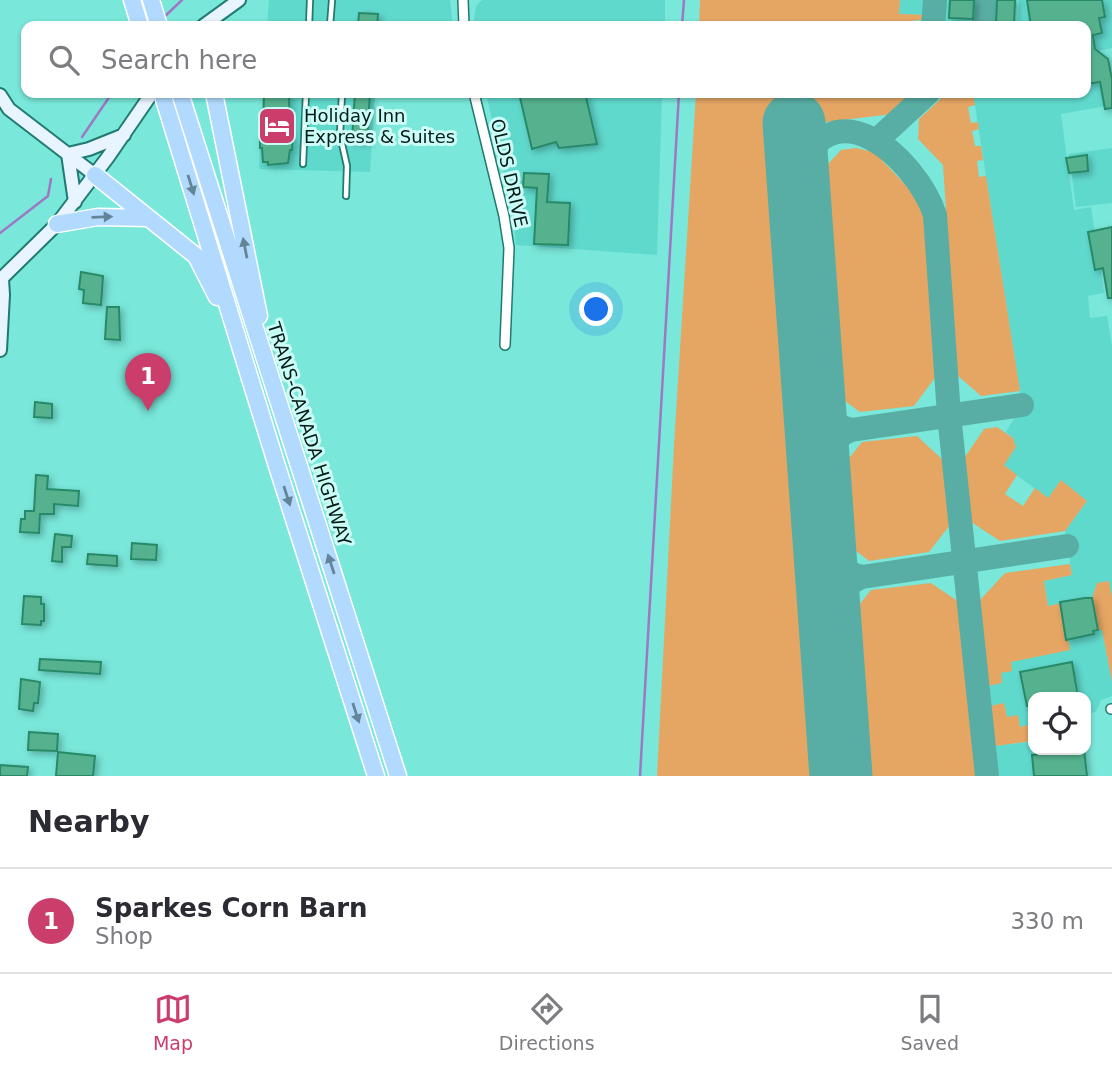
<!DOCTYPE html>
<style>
body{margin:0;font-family:"DejaVu Sans",sans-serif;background:#f7f7f7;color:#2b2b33}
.controls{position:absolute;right:21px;bottom:21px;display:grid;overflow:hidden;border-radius:14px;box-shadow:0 2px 5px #0004}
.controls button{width:63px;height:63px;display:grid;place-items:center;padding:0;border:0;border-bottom:2px solid #e1e1e2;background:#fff;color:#2b2b33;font:35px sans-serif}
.you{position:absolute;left:597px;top:310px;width:24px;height:24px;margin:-18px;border:5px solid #fff;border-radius:50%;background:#1a73e8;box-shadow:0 0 0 10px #1a73e833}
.badge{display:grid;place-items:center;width:46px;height:46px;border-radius:50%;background:#cb3d6a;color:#fff;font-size:23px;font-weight:700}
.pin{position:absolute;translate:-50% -58px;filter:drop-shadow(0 2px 4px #0008)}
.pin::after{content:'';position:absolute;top:37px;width:24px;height:21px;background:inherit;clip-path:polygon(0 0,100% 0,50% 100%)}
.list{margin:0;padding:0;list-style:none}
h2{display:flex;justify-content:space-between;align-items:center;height:91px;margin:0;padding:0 28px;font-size:30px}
h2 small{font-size:23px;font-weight:400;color:#7c7c81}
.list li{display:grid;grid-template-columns:46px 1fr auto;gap:21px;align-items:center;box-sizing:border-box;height:105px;padding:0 28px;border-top:2px solid #e1e1e2}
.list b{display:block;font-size:26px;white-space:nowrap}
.list p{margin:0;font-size:23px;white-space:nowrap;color:#7c7c81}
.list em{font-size:23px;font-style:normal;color:#7c7c81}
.icon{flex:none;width:38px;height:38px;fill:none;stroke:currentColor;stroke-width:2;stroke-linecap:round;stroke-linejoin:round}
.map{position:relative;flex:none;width:1112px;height:776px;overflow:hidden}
.search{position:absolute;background:#fff;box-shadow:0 2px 5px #0004;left:21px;right:21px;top:21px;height:77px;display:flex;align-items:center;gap:18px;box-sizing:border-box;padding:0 24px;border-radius:14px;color:#7c7c81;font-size:26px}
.sheet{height:196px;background:#fff}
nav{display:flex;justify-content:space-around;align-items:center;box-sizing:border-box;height:98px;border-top:2px solid #e1e1e2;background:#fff;font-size:19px;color:#7c7c81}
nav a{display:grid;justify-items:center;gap:4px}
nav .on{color:#cb3d6a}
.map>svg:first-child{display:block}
.built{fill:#60d9cd}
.green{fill:#e5a664}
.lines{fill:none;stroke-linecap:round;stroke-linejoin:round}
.stream{stroke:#9d78c4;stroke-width:2.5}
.taxiway{stroke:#58aea4;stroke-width:24}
.runway{stroke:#58aea4;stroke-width:63}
.building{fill:#56b28e;stroke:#288967;stroke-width:2;filter:url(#shadow)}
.lane-casing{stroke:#207a71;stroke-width:8}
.street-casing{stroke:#207a71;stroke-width:12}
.secondary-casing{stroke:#207a71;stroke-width:16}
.highway-casing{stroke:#fff;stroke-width:19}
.lane{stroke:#fff;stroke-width:4.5}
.street{stroke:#fff;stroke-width:9}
.secondary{stroke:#e8f4ff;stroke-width:12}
.highway{stroke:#b2daff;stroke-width:16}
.oneway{fill:#648498}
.labels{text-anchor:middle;stroke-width:6;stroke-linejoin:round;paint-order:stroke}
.poi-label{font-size:18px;fill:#041c19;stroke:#cbfdf6;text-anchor:start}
.street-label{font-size:18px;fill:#041c19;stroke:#cbfdf6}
</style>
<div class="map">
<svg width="1112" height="776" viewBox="0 0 1112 776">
<defs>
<filter id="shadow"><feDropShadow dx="3" dy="3" stdDeviation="3.5" flood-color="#0004"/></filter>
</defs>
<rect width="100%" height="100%" fill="#79e7da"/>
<path class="built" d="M269,0H450L453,26H267Z
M482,0H665V26H473L476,6Z
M900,0H1017L1015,26H930V15L899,14Z
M1019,0H1112V48L1086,53V26H1018Z
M1092,55L1100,62L1106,106L1061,114L1074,210L1091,207L1104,293L1088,296L1090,318L1107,316L1112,345V597L1108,581L1094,597L1048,606L1044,581L1072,575L1065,531L1087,501L1048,498L1004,466L1013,438L1006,432L1022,405L973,93H1086V56Z
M263,93H375L370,172L259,169Z
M486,93H662L657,255L516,245L513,213Z
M1112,148V203L1076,207L1069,154Z
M1102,629L1112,682V696L1101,700L1096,712L1086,714V697H1033V724L1020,727L1007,717L1004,703L990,706L988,686L1002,683L1000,673L1010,662L1069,650L1067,636Z
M1031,742L1034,776H987L984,747Z"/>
<path class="green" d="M700,0H900L899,14L930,15V19L901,22L899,26H699Z
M696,93H915L893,114L826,122H781L828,776H657L674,445Z
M947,93H973L975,105L968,107L971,123L978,122L979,129L972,131L975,146H981L983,160L977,161L979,177L986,176L1020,391L981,396L957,375L943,165L918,139L919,119Z
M856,148L873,152L880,158C899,179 922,197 928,226L937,375L914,406L860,412L831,391L816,177L841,150Z
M997,427L1013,438L1016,447L1004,465L1017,475L1005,494L1023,506L1035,488L1048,498L1061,480L1087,501L1065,531L1000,541L971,522L965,457L984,429Z
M917,436L944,461L950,525L929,552L869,561L842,540L837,473L862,442Z
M1070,564L1072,575L1044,581L1048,606L1063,603L1070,650L1011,662L1012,671L1001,673L1002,683L988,686L980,600L1005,573Z
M1109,581L1112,597V682L1102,630H1098L1092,598L1097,583Z
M931,583L959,602L978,776H857L846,621L871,590Z
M1004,703L1007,717L1018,715L1020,727L1033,724V741L995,746L990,706Z"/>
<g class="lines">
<path class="stream" d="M163,18L182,0
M682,26L684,0
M82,137L112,93
M0,233L48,196L51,179
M640,776L679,93"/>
<path class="taxiway" d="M933,26L935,0
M984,26L985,0
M876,141L928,93
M798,178C828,81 915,156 935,215L949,415L987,776
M814,402C822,418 835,425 851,430
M819,468C825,449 832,438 851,430L1022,405
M824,540C833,560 841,572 862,577
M830,619C835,600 843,584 862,577L1067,546"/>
<path class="runway" d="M794,123L841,776"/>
</g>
<path class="building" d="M950,0H974L973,19L949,18Z
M997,0H1015L1014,25H996Z
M1027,0H1102L1105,17L1099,18L1102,33L1093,35L1095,49L1108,59L1112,79V108L1105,109L1100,82L1086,84V26H1031Z
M359,13L378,14L377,26H358Z
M264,93H289L290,136H293L292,150H290L288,163L268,165V162H263L262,148H260V134H263Z
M355,93H370L367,141L352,140Z
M519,93H585L597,144L559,148L556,142L532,149Z
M1087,155L1088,171L1069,173L1066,158Z
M524,173L549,174L547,202L570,203L568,245L534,244L537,188L523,187Z
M1112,227V298H1108L1103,268L1095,270L1088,232Z
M81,272L103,276L101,305L83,303L84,290L79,289Z
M107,307H119L120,340L105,339Z
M35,402L52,404V418L34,417Z
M36,475L48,476L47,489L79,491L78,506L54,504V514H40L39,533L20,532L21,519H25V511H34Z
M55,534L72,536L71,547H62V562L52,561Z
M132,543L157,545L156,560L131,559Z
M88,554L117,556V566L87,564Z
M24,596L41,597V604H44V621H41V625L22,624Z
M1085,598H1092L1098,630L1093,631L1094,634L1066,640L1060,602Z
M40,659L101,662L100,674L39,670Z
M1072,662L1078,697H1033V705L1027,706L1020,672Z
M21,679L40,682L38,703H34L33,711L19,709Z
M29,732L58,734L57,751L28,750Z
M1084,750L1087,776H1034L1032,755Z
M58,752L95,756L93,776H56Z
M0,765L28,767L27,776H0Z"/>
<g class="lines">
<defs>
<path id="lane" d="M309,26L310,0
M330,26L332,0
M342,93L340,135L347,166L346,196
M303,164L306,93"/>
<path id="street" d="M463,0L464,26
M474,93L504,216L509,248L505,345
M1111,709H1112"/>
<path id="secondary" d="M203,26L239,0
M0,95L9,109L95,175
M68,154L89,149L124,135
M68,154L75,202
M0,280L57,224L108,157L152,93
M0,350L3,295L2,279"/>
<path id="highway" d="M132,0L140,26
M151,0L159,26
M162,93L276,463L376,776
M180,93L398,776
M214,93L259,316
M95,175L196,256L217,297
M57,224L98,217L148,218"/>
</defs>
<use href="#lane" class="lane-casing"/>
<use href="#street" class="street-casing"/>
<use href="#secondary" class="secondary-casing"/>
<use href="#highway" class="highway-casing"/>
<use href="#lane" class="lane"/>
<use href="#street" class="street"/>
<use href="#secondary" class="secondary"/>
<use href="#highway" class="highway"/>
</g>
<defs><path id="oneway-solid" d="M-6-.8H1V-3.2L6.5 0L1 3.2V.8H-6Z" transform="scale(1.75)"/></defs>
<g class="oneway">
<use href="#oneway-solid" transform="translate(191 185) rotate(73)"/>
<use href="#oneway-solid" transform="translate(102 217) rotate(-2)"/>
<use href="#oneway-solid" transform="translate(245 248) rotate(-101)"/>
<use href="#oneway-solid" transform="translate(287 496) rotate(72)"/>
<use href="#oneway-solid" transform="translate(331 564) rotate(-108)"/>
<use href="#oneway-solid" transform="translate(356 713) rotate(72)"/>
</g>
<defs>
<symbol id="hotel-square" viewBox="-11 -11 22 22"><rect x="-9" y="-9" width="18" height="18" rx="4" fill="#cb3d6a" stroke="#cbfdf6"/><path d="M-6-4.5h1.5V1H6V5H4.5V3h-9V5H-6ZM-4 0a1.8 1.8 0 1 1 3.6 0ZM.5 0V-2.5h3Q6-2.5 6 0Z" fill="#fff"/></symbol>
</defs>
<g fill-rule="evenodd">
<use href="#hotel-square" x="255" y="104" width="44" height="44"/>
</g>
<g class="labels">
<g class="poi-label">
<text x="304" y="122">Holiday Inn<tspan x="304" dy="21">Express &amp; Suites</tspan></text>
</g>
<g class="street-label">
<text transform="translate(509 173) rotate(77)" y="6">OLDS DRIVE</text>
<text transform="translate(309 434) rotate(72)" y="6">TRANS-CANADA HIGHWAY</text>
</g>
</g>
</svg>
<div class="controls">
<button><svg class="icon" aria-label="locate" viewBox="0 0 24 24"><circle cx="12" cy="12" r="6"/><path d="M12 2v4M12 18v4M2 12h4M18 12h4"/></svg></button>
</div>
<div class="you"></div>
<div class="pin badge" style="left:148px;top:411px">1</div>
<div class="search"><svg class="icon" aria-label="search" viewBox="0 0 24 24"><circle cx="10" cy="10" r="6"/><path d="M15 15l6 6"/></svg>Search here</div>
</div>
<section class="sheet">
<h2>Nearby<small></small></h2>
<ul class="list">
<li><span class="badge">1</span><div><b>Sparkes Corn Barn</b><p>Shop</p></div><em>330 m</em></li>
</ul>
</section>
<nav>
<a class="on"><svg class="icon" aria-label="map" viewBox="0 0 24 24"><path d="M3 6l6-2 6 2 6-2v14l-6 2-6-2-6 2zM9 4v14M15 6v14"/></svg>Map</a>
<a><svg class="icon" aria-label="directions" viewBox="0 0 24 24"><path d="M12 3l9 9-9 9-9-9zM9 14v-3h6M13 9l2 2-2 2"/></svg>Directions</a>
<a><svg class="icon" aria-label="saved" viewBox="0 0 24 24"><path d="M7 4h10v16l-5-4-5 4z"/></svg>Saved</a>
</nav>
